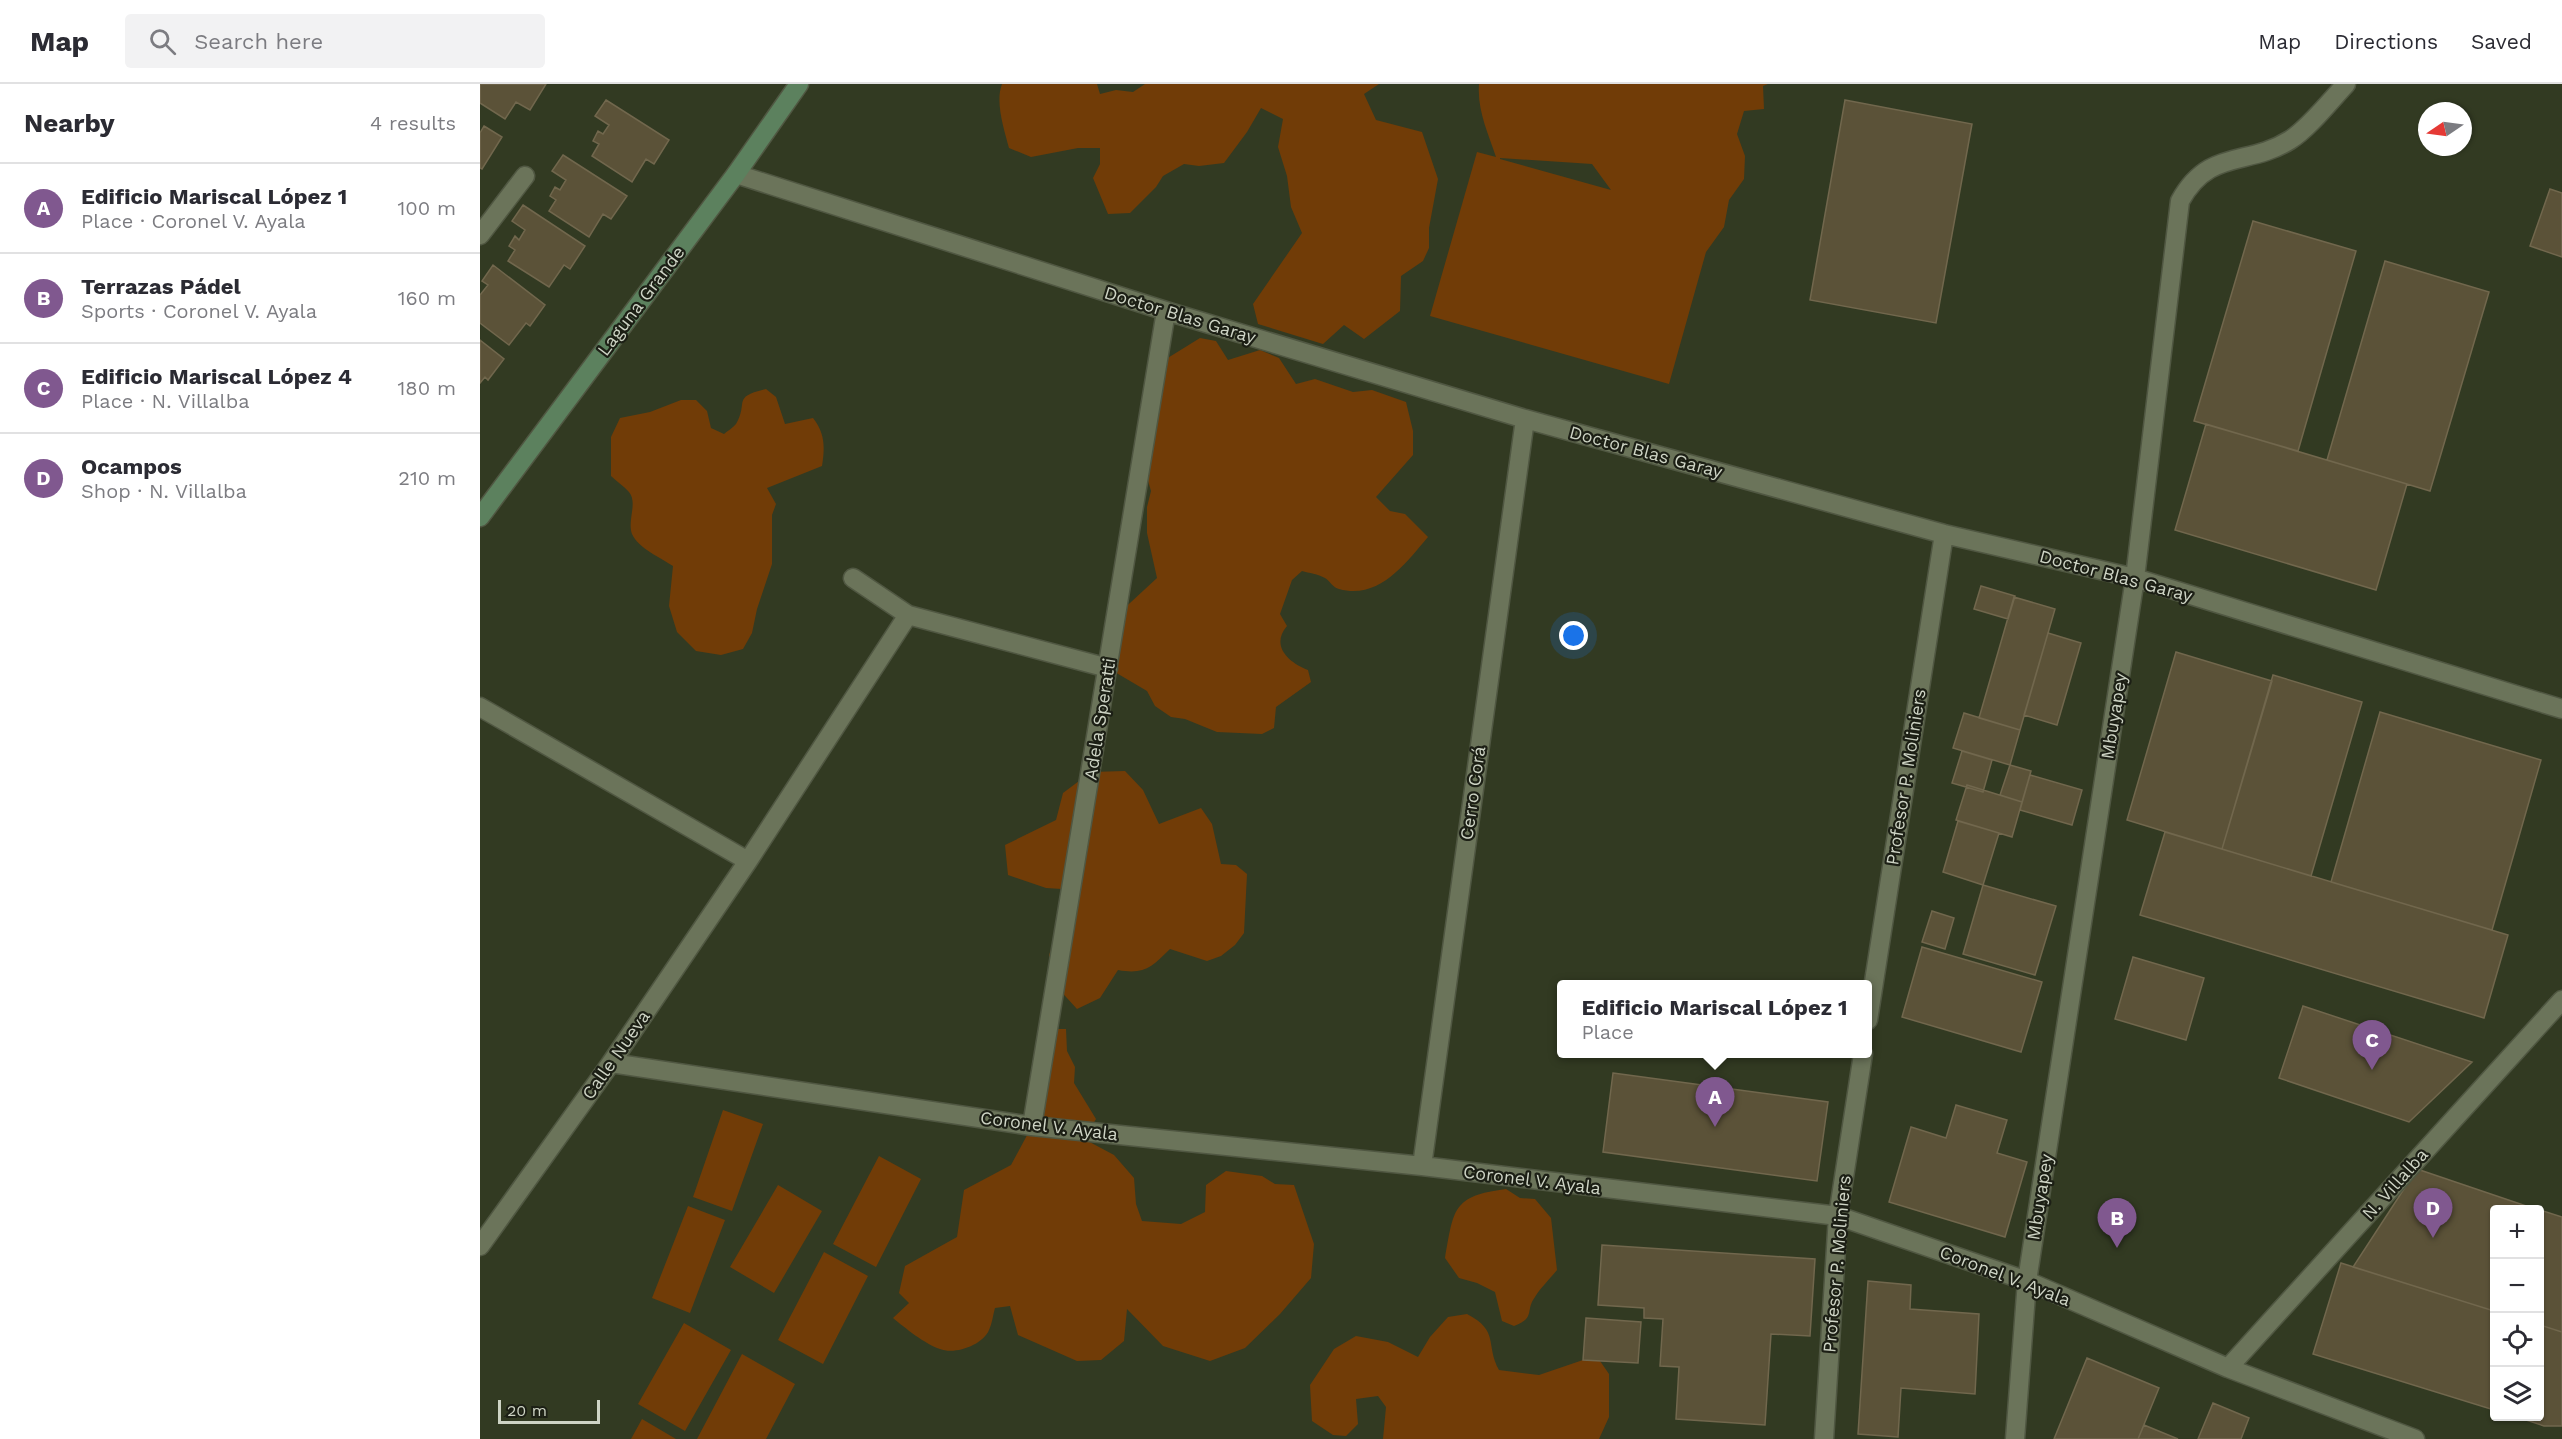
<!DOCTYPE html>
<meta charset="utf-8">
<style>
body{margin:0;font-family:"Work Sans",sans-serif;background:#f2f2f3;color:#2b2b33}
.controls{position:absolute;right:18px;bottom:18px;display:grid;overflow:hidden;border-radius:6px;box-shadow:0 2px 4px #0004}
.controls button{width:54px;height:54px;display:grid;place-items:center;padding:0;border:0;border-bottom:2px solid #e1e1e2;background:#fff;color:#2b2b33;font:30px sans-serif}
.compass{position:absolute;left:1938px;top:18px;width:54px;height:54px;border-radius:50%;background:#fff;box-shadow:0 2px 4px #0004;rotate:257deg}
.scale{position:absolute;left:18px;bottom:15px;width:102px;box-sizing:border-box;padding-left:6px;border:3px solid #ced4c5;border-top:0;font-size:16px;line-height:21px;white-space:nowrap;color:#ced4c5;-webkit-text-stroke:4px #1c1f15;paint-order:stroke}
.you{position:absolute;left:1094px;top:552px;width:21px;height:21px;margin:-15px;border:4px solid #fff;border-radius:50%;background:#1a73e8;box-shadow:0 0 0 9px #1a73e833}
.badge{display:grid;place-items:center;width:39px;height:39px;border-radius:50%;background:#80588f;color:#fff;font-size:20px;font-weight:700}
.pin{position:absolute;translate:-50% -50px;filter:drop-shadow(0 2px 3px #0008)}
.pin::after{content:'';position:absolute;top:32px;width:21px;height:18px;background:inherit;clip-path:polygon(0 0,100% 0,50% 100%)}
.popup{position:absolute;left:1077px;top:896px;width:315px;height:78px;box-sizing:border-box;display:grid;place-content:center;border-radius:6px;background:#fff;filter:drop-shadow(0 2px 4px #0005);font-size:20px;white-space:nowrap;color:#7c7c81}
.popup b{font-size:22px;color:#2b2b33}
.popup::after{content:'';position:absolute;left:50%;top:100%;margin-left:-12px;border:12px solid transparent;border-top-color:#fff}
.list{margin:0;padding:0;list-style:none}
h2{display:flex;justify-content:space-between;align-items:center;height:78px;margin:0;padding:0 24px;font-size:26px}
h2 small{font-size:20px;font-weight:400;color:#7c7c81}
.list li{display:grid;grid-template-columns:39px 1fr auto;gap:18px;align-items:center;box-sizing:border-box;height:90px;padding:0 24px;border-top:2px solid #e1e1e2}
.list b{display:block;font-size:22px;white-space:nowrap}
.list p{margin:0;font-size:20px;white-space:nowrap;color:#7c7c81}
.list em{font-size:20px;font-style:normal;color:#7c7c81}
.icon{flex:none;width:33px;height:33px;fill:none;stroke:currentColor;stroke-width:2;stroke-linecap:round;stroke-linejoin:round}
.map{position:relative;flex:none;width:2082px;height:1355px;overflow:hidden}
header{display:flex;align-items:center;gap:36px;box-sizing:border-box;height:84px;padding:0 30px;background:#fff;border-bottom:2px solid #e1e1e2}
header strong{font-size:28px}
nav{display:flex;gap:33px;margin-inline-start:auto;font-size:21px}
.search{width:420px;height:54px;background:#f2f2f3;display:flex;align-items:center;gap:15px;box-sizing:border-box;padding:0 21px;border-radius:6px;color:#7c7c81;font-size:22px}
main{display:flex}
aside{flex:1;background:#fff}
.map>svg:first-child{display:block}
.green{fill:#713c07;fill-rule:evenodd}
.building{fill:#5b5238;stroke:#71674d;stroke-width:1.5}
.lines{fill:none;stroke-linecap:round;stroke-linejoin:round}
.street-casing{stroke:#505742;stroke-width:21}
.secondary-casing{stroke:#505742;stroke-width:21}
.street{stroke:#6b745a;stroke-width:18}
.secondary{stroke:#5c815e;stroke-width:18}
.labels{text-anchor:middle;stroke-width:4.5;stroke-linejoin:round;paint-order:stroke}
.street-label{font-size:18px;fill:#ced4c5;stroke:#1c1f15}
</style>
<header>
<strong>Map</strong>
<div class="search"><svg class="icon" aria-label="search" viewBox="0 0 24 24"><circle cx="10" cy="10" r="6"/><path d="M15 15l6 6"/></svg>Search here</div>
<nav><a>Map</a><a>Directions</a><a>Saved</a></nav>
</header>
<main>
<aside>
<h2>Nearby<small>4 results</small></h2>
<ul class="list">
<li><span class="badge">A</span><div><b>Edificio Mariscal López 1</b><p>Place · Coronel V. Ayala</p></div><em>100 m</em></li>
<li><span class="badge">B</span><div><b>Terrazas Pádel</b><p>Sports · Coronel V. Ayala</p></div><em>160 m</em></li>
<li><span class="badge">C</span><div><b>Edificio Mariscal López 4</b><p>Place · N. Villalba</p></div><em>180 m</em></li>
<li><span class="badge">D</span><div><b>Ocampos</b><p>Shop · N. Villalba</p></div><em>210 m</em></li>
</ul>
</aside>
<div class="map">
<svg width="2082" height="1355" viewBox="0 0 2082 1355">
<rect width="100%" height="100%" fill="#323a22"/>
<path class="green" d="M522,0H617L620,10L636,6L653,8L665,0H899L884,10L896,36L942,48L958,95L949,144V164L943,177L921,192L920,227L884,255L864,241L843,260L778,240L773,220L822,149L811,123L807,92L798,63L803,35L781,24L767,48L744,79L719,82L704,80L683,92L676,103L650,129L628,130L613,94L620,80V64H598L551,73L529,64C524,45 515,18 522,0Z
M999,0H1288L1283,2L1284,25L1264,27L1257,50L1265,72L1264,95L1249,116L1244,143L1226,168L1189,300L950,232L997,68L1016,73C1008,49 997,26 999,0ZM1020,74L1112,80L1131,106L1020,75Z
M720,254L736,257L748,276L780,266L799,274L816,300L835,295L873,308L892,306L926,318L933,347V371L896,413L910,427L925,430L948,453C925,480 899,516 859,505C853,504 850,497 845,494C838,490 829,489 822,487L812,496L800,530L807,542C790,562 809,579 828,586L831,598L796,623L794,644L782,650L737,648L705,635L691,633L675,622L667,607L628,584L637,531L677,494L667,449V423L671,407L662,376L678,280Z
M286,305L296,313L305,340L333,334C345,349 345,363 342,382L287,404L296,420L292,431V480L277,525L272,549L263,565L241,571L216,567L197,548L189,522L193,482C181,474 158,464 152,450C147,436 158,419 149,408C144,402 136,397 131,392V353L140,334L170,328L201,316H216L227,327L231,344L244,350C247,347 253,344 256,340C269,318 251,313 286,305Z
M645,687L663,706L679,740L721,724L732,740L741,780L756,781L767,790L764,849L755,861L741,872L727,877L690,865C672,883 664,891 638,886L620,914L597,925L576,902L569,871L579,845L582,805L566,804L528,791L525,761L576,736L583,709L611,688Z
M568,945H586L587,967L595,983L594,999L616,1035L604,1055L634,1071L654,1094L656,1120L662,1137L701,1140L725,1128L726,1101L746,1087L782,1092L795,1100L814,1101L834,1160L831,1194L800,1230L765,1264L730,1277L683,1262L647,1225L644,1257L621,1276L597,1277L538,1251L530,1222L515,1224C513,1231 512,1240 509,1246C503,1261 475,1271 460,1265C445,1260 425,1244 413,1234L429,1219L419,1209L425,1182L477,1153L484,1106L531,1081L552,1042L548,1008Z
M243,1026L283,1040L252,1127L213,1113Z
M399,1072L441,1095L396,1183L353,1160Z
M298,1101L342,1127L294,1209L250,1183Z
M1026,1105L1040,1114L1055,1115L1071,1134L1077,1186C1070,1195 1061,1203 1055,1213C1045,1226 1056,1234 1034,1242L1022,1237L1015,1208L997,1199L979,1194L965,1174C974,1125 972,1112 1026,1105Z
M208,1122L245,1136L210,1229L172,1214Z
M344,1168L388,1192L343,1280L298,1256Z
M987,1230C1020,1247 1005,1261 1019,1286L1059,1291L1103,1276L1120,1277L1129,1290V1333L1119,1355H903L906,1323L898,1312L876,1315L878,1340L866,1352L853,1351L832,1337L830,1301L854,1265L876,1252L908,1258L938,1273L950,1253L968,1233Z
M204,1239L251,1266L205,1347L158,1320Z
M262,1270L315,1300L286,1355H217Z
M162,1335L196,1355H151Z"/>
<path class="building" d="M0,0H66L50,26L36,18L25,35L0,19Z
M126,16L189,56L174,80L166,75L152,98L112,72L119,60L113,57L118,47L123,50L129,41L115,32Z
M1365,16L1492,40L1456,239L1330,216Z
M4,42L22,53L2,85L0,84V49Z
M83,71L147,112L131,135L123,130L109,153L69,127L76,116L70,112L75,103L80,106L86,96L72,87Z
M2070,105L2082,109V173L2050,162Z
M43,121L105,162L90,185L84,181L69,203L28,177L35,166L29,162L35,152L39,156L45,146L32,137Z
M1773,137L1876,167L1818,367L1714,337Z
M1905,177L2009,208L1950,407L1847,376Z
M13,181L65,221L50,242L46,239L29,261L0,239V211L8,201L2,197Z
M0,256L24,275L8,296L5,293L0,299Z
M1726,340L1927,400L1896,506L1695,446Z
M1501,502L1535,512L1528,535L1494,525Z
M1534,513L1575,525L1540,646L1499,634Z
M1568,549L1601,559L1577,641L1544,631Z
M1696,568L1792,597L1742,765L1647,736Z
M1793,591L1882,618L1831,792L1742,765Z
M1900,628L2061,676L2012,846L1851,798Z
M1484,629L1540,646L1530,681L1473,664Z
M1482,667L1512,676L1503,708L1472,699Z
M1530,681L1551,687L1542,718L1520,711Z
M1550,691L1602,706L1592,741L1540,726Z
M1487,701L1542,718L1532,753L1476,736Z
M1478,737L1519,749L1503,801L1463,788Z
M1685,748L2028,851L2004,934L1660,831Z
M1503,801L1576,822L1555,891L1483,870Z
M1452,827L1474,834L1465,865L1442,858Z
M1442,863L1562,898L1541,968L1422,933Z
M1653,873L1724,894L1706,956L1635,935Z
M1823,922L1992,978L1929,1038L1799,994Z
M1133,989L1348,1018L1337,1097L1123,1068Z
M1476,1021L1527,1036L1517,1069L1547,1078L1525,1153L1409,1118L1431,1043L1466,1054Z
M1937,1085L2058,1126H2014V1227L1873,1183Z
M2060,1126L2082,1133V1248L2060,1241Z
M1122,1161L1335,1175L1330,1252L1291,1250L1285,1341L1196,1335L1199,1283L1180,1282L1183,1235L1164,1234V1224L1118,1221Z
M1861,1179L2014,1227V1326L1833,1270Z
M1388,1197L1431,1201L1430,1225L1499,1230L1495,1310L1421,1304L1418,1353L1378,1350Z
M1106,1234L1161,1238L1158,1279L1103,1276Z
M2060,1241L2082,1248V1342H2064L2034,1332H2060Z
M1607,1274L1679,1304L1658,1355H1574Z
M1733,1319L1769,1334L1761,1355H1718Z
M1664,1341L1698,1355H1658Z"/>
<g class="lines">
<defs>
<path id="street" d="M256,90L686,227L1045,335L1464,450L1655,494L2082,625
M0,151L45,92
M373,494L428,531L628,584
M0,623L268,777
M1388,936L1464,450
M131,979L552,1042L942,1082L1358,1132L1547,1197L1748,1284L1935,1355
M552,1042L686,227
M942,1082L1045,335
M0,1162L131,979L268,777L428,531
M1748,1284L2082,916
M1344,1355L1358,1132L1383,970
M1535,1355L1547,1197L1655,494L1700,117C1729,64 1767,83 1810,56C1828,45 1851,16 1866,0"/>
<path id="secondary" d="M0,433L256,90L319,0"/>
</defs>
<use href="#street" class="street-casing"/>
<use href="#secondary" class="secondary-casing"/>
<use href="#street" class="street"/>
<use href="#secondary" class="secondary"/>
</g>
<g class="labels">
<g class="street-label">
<text transform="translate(161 217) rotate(-53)" y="6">Laguna Grande</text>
<text transform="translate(700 231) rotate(17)" y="6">Doctor Blas Garay</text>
<text transform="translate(1166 368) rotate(15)" y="6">Doctor Blas Garay</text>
<text transform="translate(1636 492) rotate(15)" y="6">Doctor Blas Garay</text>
<text transform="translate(1634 632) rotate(-81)" y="6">Mbuyapey</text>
<text transform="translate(620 635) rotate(-81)" y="6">Adela Speratti</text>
<text transform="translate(1426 693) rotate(-81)" y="6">Profesor P. Moliniers</text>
<text transform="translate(993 709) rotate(-82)" y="6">Cerro Corá</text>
<text transform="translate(136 971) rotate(-55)" y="6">Calle Nueva</text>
<text transform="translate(569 1042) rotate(7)" y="6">Coronel V. Ayala</text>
<text transform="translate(1052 1096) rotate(7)" y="6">Coronel V. Ayala</text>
<text transform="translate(1915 1100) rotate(-48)" y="6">N. Villalba</text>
<text transform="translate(1560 1113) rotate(-81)" y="6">Mbuyapey</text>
<text transform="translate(1357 1180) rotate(-85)" y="6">Profesor P. Moliniers</text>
<text transform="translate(1525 1192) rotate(21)" y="6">Coronel V. Ayala</text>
</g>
</g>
</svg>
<div class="controls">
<button>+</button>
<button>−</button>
<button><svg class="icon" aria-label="locate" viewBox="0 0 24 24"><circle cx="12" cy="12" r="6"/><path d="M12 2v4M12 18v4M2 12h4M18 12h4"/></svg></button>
<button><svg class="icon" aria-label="layers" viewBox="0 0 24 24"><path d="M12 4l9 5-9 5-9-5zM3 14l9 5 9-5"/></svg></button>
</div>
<svg class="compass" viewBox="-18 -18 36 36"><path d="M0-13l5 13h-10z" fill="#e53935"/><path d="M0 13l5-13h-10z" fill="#7c7c81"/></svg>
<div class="scale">20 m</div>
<div class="you"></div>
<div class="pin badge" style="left:1235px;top:1043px">A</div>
<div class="popup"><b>Edificio Mariscal López 1</b>Place</div>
<div class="pin badge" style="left:1637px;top:1164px">B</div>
<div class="pin badge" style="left:1892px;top:986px">C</div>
<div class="pin badge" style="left:1953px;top:1154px">D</div>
</div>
</main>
